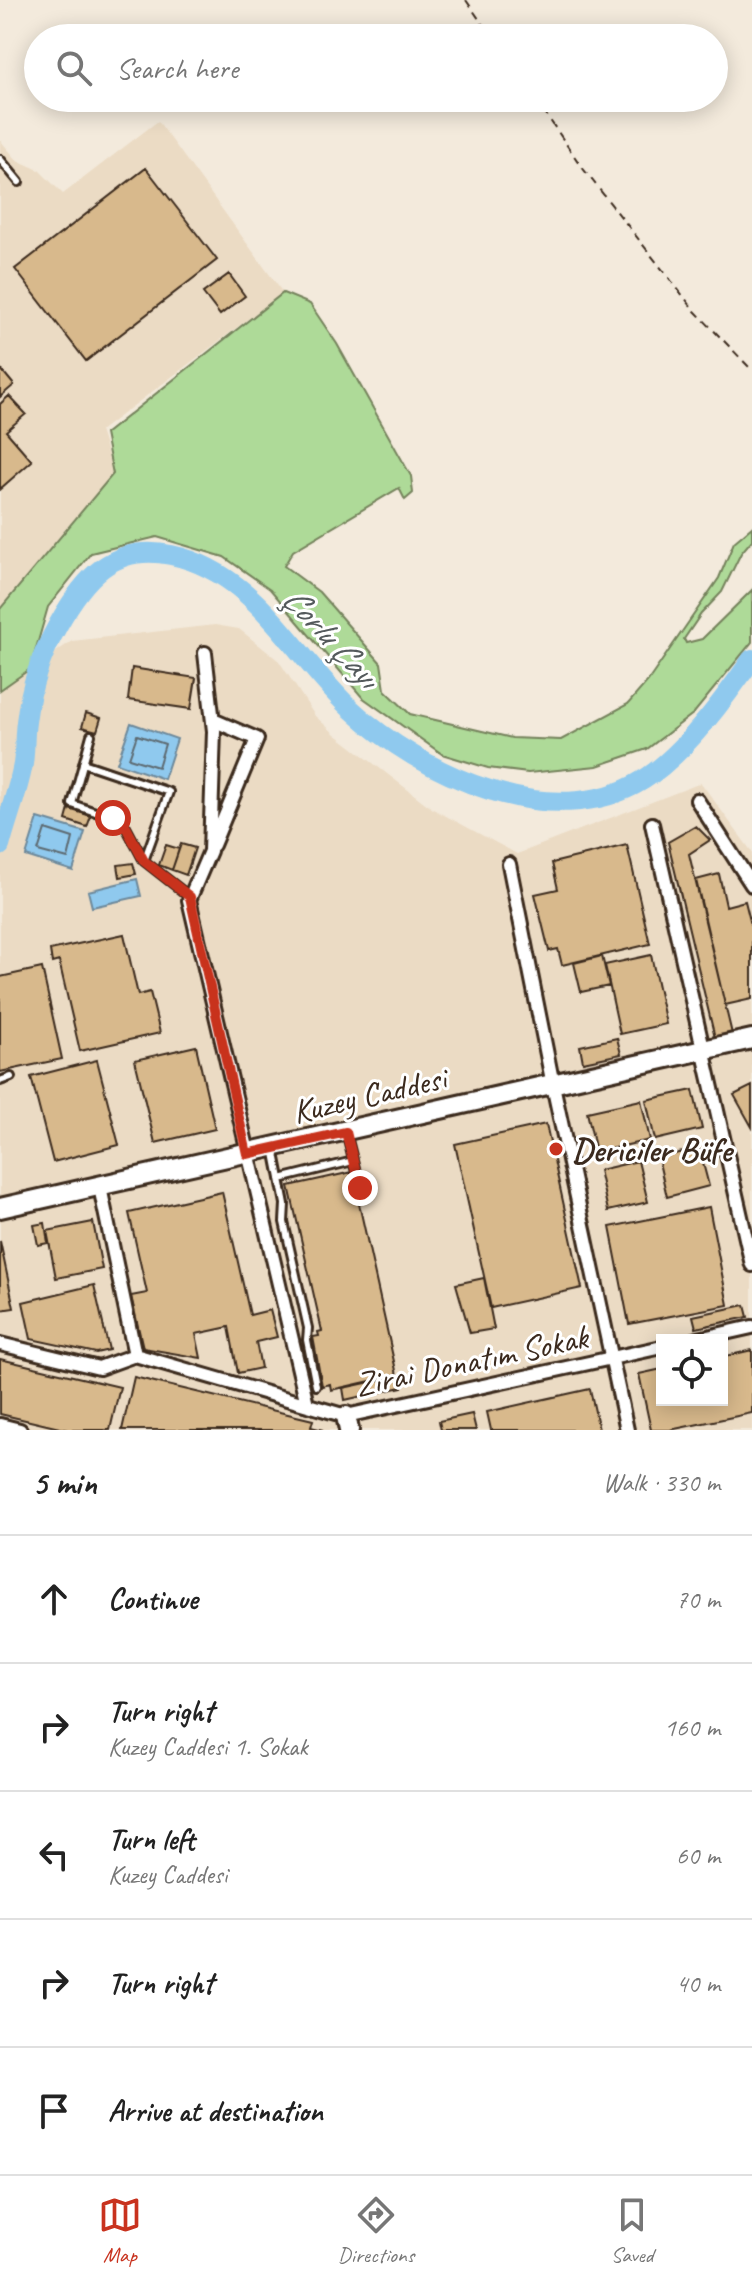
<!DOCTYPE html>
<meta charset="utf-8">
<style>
body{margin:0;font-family:Caveat,sans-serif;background:#f6f6f6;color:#222}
.controls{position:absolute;right:24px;bottom:24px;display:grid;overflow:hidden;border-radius:0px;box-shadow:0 4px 20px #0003}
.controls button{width:72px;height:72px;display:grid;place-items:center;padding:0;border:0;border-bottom:2px solid #e0e0e0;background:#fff;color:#222;font:40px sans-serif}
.stop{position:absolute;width:24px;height:24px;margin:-18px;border:6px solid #c8321e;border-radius:50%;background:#fff}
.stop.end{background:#c8321e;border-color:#fff;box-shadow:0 2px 8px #0008}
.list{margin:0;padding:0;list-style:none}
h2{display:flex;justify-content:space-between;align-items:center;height:104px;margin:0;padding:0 32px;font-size:34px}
h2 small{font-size:26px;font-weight:400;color:#767676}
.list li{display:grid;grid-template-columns:52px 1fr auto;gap:24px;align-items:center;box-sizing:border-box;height:128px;padding:0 32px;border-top:2px solid #e0e0e0}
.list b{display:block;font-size:30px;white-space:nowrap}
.list p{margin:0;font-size:26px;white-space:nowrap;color:#767676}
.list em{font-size:26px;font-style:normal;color:#767676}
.icon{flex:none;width:44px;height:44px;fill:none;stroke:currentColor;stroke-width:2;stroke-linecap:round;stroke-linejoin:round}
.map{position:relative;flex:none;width:752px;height:1430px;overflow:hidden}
.search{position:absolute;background:#fff;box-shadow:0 4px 20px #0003;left:24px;right:24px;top:24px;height:88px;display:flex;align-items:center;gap:20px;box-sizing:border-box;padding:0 28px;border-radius:44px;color:#767676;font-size:30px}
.sheet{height:744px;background:#fff}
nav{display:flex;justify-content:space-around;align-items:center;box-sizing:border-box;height:112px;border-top:2px solid #e0e0e0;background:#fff;font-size:22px;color:#767676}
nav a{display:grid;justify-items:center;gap:4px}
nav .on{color:#c8321e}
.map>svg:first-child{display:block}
.built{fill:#ebdbc4;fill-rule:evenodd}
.green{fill:#aeda98;stroke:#74825b;stroke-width:2}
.water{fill:#8fc9ee;stroke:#6d899b;stroke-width:2}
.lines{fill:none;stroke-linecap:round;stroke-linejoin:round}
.shore{stroke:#5d6a71;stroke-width:2}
.river{stroke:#8fc9ee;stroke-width:20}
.building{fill:#d8b98c;stroke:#3b2a1e;stroke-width:2}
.lane-casing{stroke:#3b2a1e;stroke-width:12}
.street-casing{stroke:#3b2a1e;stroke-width:18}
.secondary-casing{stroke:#3b2a1e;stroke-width:24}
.path{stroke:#3b2a1e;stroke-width:2;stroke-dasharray:8 6;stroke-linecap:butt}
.lane{stroke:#fff;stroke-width:6}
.street{stroke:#fff;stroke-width:12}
.secondary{stroke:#fff;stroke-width:18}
.route{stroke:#c8321e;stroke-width:10}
.poi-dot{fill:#c8321e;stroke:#fff;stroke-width:3}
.labels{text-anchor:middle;stroke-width:6;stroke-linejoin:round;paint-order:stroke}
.street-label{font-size:34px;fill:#3b2a1e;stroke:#fff}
.poi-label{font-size:34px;font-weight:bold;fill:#3b2a1e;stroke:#fff;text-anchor:start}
.water-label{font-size:36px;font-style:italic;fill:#545a5c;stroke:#fff}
</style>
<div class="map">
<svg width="752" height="1430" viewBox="0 0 752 1430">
<rect width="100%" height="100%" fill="#f3eadc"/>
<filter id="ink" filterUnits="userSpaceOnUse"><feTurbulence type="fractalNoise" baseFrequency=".0125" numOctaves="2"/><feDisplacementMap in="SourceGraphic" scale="16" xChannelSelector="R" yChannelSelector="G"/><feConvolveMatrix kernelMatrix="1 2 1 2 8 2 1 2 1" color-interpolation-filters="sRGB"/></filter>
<g filter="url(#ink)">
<path class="built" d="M158,121L283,293L100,431L114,474L0,609V140L17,160L39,170L63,194Z
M215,625L239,629L279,661L315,716L335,734L433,809L517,854L701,783L752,852V1430H0V690L72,641ZM662,1340H722V1400H662Z"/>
<path class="green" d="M283,293L310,304L337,344L411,476L413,493L405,500L399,488L293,551L284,566L319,592L381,663L385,690L410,714L512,738L561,740L628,704L648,681L719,578L734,542L752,527V540L741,553L722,592L701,614L684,639L686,643L702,639L752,590V642L694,713L647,749L597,766L528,773L488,768L442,754L362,697L270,589L224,557L157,537L91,553L48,607L30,669L0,690V609L113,474L105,434Z"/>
<path class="water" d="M131,723L177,739L164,779L117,763Z
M38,818L85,832L73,871L26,856Z
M137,879L141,896L92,907L88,891Z"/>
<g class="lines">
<path class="shore" d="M137,735L165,744L158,767L129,758Z
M45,829L73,838L68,859L38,851Z"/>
<path class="river" d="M0,846C7,819 18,792 23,764C25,751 24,736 26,722C30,688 41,655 58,625C84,578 113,543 171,555C255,572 293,655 351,709C420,774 553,836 643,780C682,756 726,697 752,659"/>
</g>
<path class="building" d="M146,168L217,260L86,361L15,269Z
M229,274L245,296L220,315L203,293Z
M0,368L14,385L0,397Z
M9,396L26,414L6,431L32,461L0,489V404Z
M132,668L196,678L191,709L128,700Z
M86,713L101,718L97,731L82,727Z
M69,809L91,816L87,827L66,820Z
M696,826L710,840L689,854L732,1034L715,1038L668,842Z
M181,844L195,848L186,875L172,870Z
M166,845L179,849L172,870L159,865Z
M627,845L650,944L562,965L558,949L549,951L535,894L558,889L552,863Z
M133,863L136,874L120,877L118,865Z
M719,874L726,906L745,901L752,929V999L725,1005L696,880Z
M124,934L138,995L150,992L160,1033L80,1051L59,961L52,963L50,950Z
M651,955L666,1024L620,1034L605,965Z
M602,956L609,986L581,992L574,963Z
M42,968L62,1059L0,1072V977Z
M617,1038L621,1054L583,1062L580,1046Z
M196,1046L215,1129L155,1143L135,1060Z
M97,1060L119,1145L53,1162L31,1077Z
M752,1086V1127L734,1095Z
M693,1090L702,1129L655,1140L646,1100Z
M641,1100L650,1140L596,1152L587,1112Z
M546,1124L582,1288L491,1308L455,1144Z
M699,1148L709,1186L667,1197L658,1158Z
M638,1161L648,1202L608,1211L599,1170Z
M352,1172L397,1375L331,1390L330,1384L322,1386L313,1337L319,1336L318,1332L322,1331L289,1186Z
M222,1192L250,1315L270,1310L277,1337L256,1342L261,1368L238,1373L229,1327L196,1334L201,1358L143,1348L131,1296L147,1293L129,1213Z
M709,1207L728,1305L629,1324L610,1227Z
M93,1222L102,1269L56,1278L47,1231Z
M45,1223L48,1243L38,1245L34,1225Z
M0,1241L14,1308L0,1310Z
M484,1278L494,1329L470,1333L456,1284Z
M94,1285L109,1350L96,1353L31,1339L23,1302Z
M745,1305L748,1317L696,1328L693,1316Z
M752,1350V1413L670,1430H651L639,1374L662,1369V1400H722V1357Z
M0,1359L120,1387L110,1430H68L0,1414Z
M399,1376L402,1387L345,1400L343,1388Z
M134,1377L313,1420L311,1427L323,1430H122Z
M590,1389L599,1430H491L487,1412Z
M472,1414L476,1430H441L439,1421Z"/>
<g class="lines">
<defs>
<path id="lane" d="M0,159L19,182
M91,735L72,804L113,818L126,827L144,861L190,897
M83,763L169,792L144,861
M0,1081L11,1077
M346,1132L360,1188
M274,1148L285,1204L284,1222L308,1328L307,1340L316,1386
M280,1179L353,1161"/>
<path id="street" d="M205,653L214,731L210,851L189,900L307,1404
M213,720L257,739L213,845
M697,800L752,885
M652,824L752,1265
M509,864L553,1085L627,1430
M100,1187L135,1355L346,1416L662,1347
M694,1340L752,1327
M0,1344L99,1368L135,1355
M0,1425L20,1430"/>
<path id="secondary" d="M0,1208L752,1039
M346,1416L349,1430"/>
</defs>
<use href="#lane" class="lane-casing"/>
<use href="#street" class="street-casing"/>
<use href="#secondary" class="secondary-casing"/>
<path class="path" d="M466,0L492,38
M535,98L581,166L695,311L752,370"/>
<use href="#lane" class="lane"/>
<use href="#street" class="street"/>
<use href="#secondary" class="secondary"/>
</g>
</g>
<g class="lines" filter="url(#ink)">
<path class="route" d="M113,818L126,827L144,861L190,897L247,1154L346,1132L360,1188"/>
</g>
<circle class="poi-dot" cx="556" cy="1149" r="8"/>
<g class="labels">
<g class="street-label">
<text transform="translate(369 1094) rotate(-13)" y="12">Kuzey Caddesi</text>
<text transform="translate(471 1360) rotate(-12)" y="12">Zirai Donatım Sokak</text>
</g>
<g class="poi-label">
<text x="572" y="1161">Dericiler Büfe</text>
</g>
<g class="water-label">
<text transform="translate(332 636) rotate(47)" y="13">Çorlu Çayı</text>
</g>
</g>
</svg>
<div class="controls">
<button><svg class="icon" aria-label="locate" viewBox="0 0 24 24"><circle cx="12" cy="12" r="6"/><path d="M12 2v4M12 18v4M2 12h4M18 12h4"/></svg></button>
</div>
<div class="stop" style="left:113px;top:818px"></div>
<div class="stop end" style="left:360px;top:1188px"></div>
<div class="search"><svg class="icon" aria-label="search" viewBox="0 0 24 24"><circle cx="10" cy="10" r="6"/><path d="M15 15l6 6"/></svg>Search here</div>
</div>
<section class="sheet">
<h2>5 min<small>Walk · 330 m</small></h2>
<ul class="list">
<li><svg class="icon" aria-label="ahead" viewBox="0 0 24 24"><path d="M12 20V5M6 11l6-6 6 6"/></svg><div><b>Continue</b></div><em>70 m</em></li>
<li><svg class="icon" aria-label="right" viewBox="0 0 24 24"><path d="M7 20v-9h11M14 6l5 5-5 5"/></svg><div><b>Turn right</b><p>Kuzey Caddesi 1. Sokak</p></div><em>160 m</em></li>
<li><svg class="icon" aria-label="left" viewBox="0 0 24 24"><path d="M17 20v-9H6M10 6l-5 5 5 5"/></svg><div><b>Turn left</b><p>Kuzey Caddesi</p></div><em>60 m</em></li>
<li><svg class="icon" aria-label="right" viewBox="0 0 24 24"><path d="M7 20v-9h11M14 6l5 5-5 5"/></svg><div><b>Turn right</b></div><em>40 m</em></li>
<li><svg class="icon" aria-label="arrive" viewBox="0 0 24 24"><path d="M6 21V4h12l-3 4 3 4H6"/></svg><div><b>Arrive at destination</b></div></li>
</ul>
</section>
<nav>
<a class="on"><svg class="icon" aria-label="map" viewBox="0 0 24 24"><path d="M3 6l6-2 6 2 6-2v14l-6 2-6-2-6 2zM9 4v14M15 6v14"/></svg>Map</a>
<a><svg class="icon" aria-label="directions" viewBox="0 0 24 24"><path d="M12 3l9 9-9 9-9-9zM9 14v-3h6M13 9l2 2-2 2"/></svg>Directions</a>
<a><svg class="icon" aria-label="saved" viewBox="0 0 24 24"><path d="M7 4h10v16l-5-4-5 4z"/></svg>Saved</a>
</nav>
